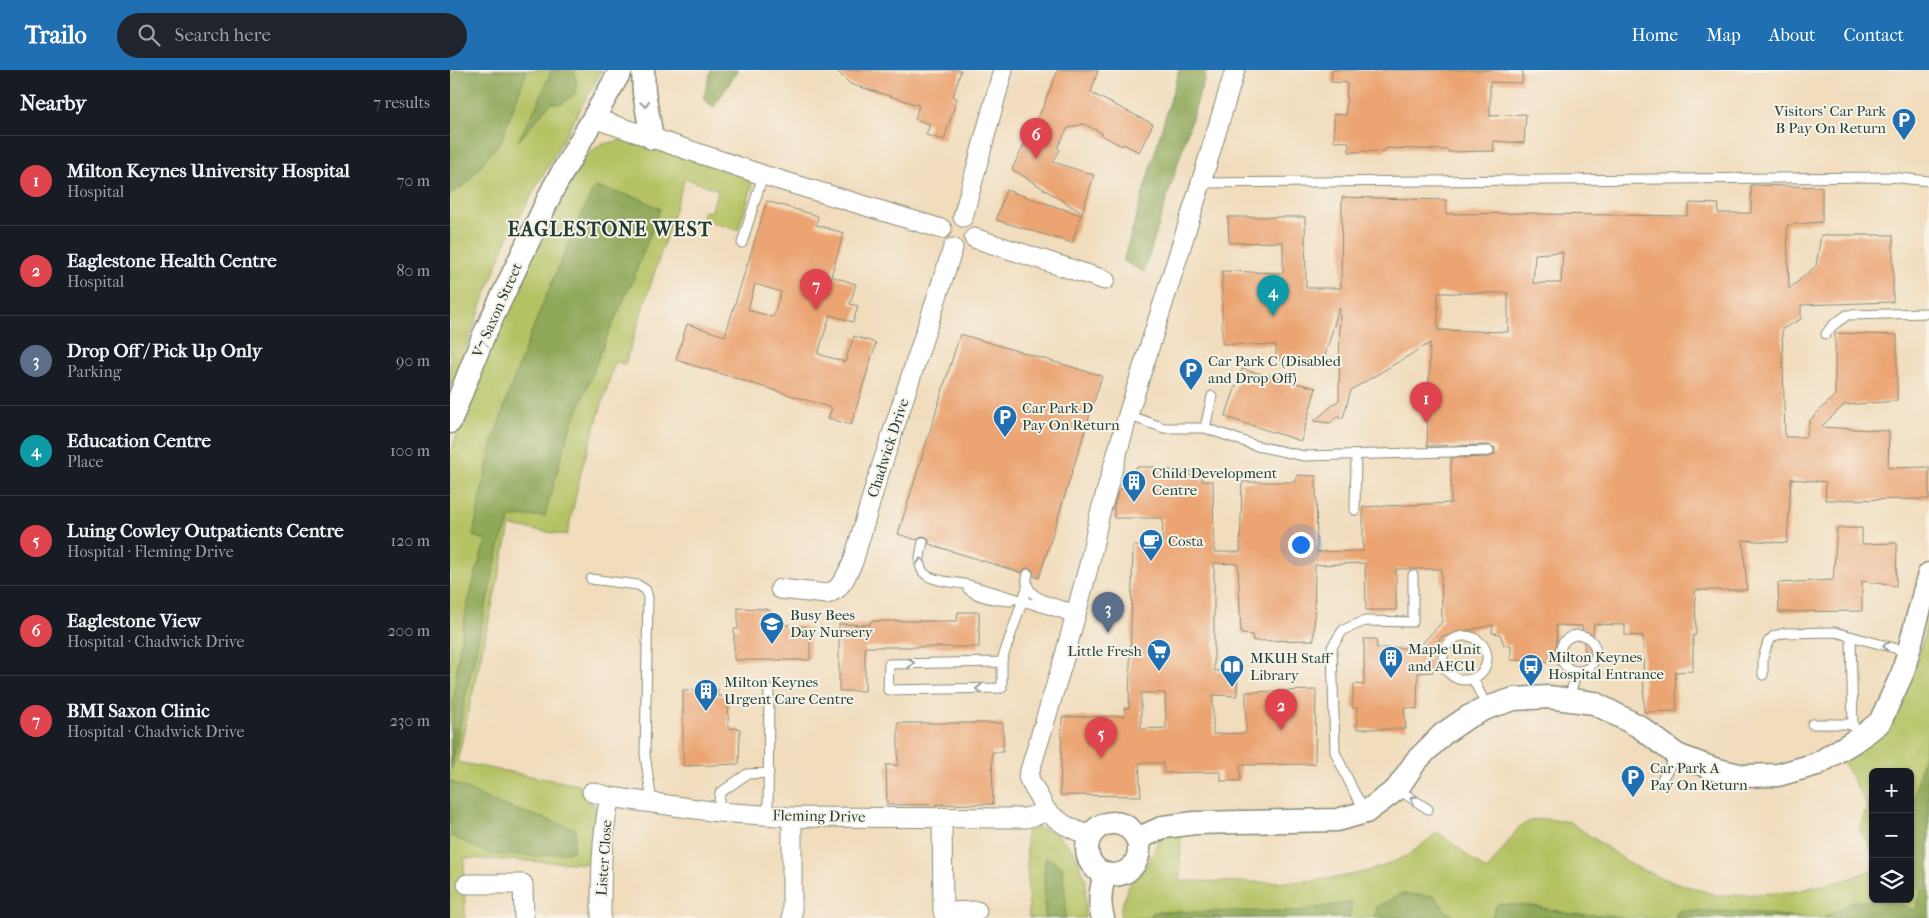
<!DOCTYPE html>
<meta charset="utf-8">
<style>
body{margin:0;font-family:"IM FELL French Canon",serif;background:#20242c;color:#f1f3f6}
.controls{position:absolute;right:15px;bottom:15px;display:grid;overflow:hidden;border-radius:8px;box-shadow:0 1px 4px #0004}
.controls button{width:45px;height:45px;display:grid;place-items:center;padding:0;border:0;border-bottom:1px solid #363941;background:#171b24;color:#f1f3f6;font:25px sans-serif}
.you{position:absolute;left:850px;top:474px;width:18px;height:18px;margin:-12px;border:4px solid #fff;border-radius:50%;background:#1a73e8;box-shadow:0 0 0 8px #1a73e833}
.badge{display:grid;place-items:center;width:32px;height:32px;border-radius:50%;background:#1f6fb2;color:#fff;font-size:16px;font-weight:700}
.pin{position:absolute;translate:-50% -41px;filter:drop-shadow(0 1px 2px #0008)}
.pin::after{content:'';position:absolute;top:26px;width:18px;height:15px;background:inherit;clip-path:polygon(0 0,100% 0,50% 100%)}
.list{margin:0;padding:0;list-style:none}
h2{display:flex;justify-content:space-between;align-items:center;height:65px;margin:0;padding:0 20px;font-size:21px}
h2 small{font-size:16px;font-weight:400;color:#9ea1a6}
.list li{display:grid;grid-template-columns:32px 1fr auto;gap:15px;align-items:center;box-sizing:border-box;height:90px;padding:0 20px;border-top:1px solid #363941}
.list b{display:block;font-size:19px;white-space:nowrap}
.list p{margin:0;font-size:16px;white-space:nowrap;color:#9ea1a6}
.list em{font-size:16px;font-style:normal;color:#9ea1a6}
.icon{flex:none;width:28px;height:28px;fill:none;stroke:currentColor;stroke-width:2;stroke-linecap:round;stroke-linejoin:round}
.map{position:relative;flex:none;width:1479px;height:848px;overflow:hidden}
header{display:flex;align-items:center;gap:30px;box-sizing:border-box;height:70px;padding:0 25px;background:#1f6fb2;color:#fff}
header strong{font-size:24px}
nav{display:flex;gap:28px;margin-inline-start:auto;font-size:18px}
.search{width:350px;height:45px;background:#20242c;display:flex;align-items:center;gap:12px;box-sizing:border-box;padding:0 18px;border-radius:28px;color:#9ea1a6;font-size:19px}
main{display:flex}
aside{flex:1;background:#171b24}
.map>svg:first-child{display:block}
.green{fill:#b5c264;stroke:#6a804c}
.forest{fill:#90a85a;stroke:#587247}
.building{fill:#eba472;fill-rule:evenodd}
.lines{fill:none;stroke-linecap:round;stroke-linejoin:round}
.service-casing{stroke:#888c78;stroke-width:11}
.minor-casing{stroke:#888c78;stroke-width:21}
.tertiary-casing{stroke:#888c78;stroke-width:25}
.service{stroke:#fff;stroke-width:9}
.minor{stroke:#fff;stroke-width:19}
.tertiary{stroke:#fff;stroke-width:22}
.oneway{stroke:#8f9e9a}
.labels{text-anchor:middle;stroke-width:4;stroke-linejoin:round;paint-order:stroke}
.poi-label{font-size:15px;fill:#1f3d34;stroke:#f7f3e8;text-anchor:start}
.street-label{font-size:15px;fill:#1f3d34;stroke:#f7f3e8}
.district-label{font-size:20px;font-weight:bold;letter-spacing:1px;fill:#1f3d34;stroke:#f7f3e8}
</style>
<header>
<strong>Trailo</strong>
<div class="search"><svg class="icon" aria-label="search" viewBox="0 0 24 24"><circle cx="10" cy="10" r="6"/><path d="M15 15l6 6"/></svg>Search here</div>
<nav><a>Home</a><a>Map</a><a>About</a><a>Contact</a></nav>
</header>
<main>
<aside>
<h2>Nearby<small>7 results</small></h2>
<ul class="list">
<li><span class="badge" style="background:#e0444e">1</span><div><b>Milton Keynes University Hospital</b><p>Hospital</p></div><em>70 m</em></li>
<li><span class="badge" style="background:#e0444e">2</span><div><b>Eaglestone Health Centre</b><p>Hospital</p></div><em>80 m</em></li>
<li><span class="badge" style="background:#5c6f8a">3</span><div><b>Drop Off / Pick Up Only</b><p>Parking</p></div><em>90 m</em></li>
<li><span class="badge" style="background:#0f9aa8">4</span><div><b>Education Centre</b><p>Place</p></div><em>100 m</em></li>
<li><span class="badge" style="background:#e0444e">5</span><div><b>Luing Cowley Outpatients Centre</b><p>Hospital · Fleming Drive</p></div><em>120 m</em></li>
<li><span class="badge" style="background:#e0444e">6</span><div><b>Eaglestone View</b><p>Hospital · Chadwick Drive</p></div><em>200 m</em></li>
<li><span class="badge" style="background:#e0444e">7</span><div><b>BMI Saxon Clinic</b><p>Hospital · Chadwick Drive</p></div><em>230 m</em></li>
</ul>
</aside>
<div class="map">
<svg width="1479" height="848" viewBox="0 0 1479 848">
<rect width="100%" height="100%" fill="#f7f3e8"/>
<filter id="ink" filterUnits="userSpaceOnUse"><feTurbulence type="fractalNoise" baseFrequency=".02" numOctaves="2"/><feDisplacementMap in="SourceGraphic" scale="10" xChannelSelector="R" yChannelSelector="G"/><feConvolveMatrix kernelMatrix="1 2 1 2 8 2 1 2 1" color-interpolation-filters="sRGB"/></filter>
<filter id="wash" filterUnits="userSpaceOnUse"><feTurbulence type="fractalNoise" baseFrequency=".0096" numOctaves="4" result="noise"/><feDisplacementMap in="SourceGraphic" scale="20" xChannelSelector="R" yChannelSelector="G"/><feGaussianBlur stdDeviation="1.12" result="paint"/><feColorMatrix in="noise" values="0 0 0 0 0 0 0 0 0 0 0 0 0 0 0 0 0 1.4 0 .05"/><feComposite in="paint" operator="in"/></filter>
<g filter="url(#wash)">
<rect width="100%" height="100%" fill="#f1dcbc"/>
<path class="green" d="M0,0H152L56,171L0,319Z
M172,70L290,104L301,112L302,117L288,160L251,150L254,141L261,142L268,120L235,108L175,294L165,292L132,398L117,465L60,456L7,692L129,715L145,737V766L142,794L14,788L15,848H0V385L22,320L72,206L103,144L135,88L149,75Z
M1479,545V848H671L670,841L679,815L696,796L711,769L731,761L730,811C804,811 891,821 958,785C968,779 978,769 988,762L1037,801L1069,757L1083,750L1095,749L1120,752L1184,796L1217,810L1270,826L1342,822L1399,809L1423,799V829H1460V702H1423V782L1410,759L1417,735L1392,690L1454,624L1467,593Z
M587,758L601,761L613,770L624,782L636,810L635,848H579L576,761Z"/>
<path class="forest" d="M6,0H77L52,69L17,113L0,124V12Z
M102,0H124L128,21L112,34L101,33L68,71L87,35Z
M261,0H288L264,37L253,29Z
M729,0H757L694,202L673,191Z
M144,117L189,128L210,139L182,212L158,264L116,370L95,446L61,447L50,473L15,628L2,698C0,618 11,545 36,470L23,466C29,436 34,405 42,376C68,287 106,201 144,117Z
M1479,660V848H1374L1402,832L1427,830L1447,833L1465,841L1471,823L1460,809V747Z
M0,711L46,733L126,759L123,781L89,786L39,784L0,765Z
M596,787L612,797L616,832L615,848H595L594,798Z
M950,824L984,826L996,841L1007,848H925L927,837Z
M902,832L899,848H701L702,842L850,841Z
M1047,834L1083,836L1122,844L1160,845L1174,848H1041Z
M1230,840C1270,842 1310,841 1349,848H1224Z"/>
<g id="blocks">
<path class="building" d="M386,0H511L503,27L507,28L494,70L476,65L480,54L465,49L469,35L400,14Z
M608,0H648L641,23L703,54L689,82L673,74L672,76L651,65L652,63L634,54L618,58L607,78L610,80L603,92L644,105L632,143L562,99L596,31H595Z
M882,0H1073L1072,13L1040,12V46L1076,44L1074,73L1043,71L1044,81L998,82V80L936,78L935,81L899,82V72L884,71V44L896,45L897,13L881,12Z
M1301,115L1372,117V152L1337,155L1339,219L1366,196L1371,165H1443V232L1351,235V249L1332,259L1335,367H1356L1360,350L1385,325V263L1447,265V331L1394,335L1371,357L1439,361L1438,398L1479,397V429L1375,430L1376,412L1341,409L1337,473L1293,470L1297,520H1245L1246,565H1243V601L1225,602L1227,641L1194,642L1193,566L1175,565V555L1144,554L1141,584H1135L1132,556L1106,555L1108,592L1061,590V575H1054L1050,564L1042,563L1043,555L1004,563V565L992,566L981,583L983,602L968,603L967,639L954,637L956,659H907V638H902L904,614L914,615V569H926L927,578H968L992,552L991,499H946V540H916L915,493L865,495L864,570L803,571L802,565L791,564L788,494L764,493V601L788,600L787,626L763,625V664L796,663V622L866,620L865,694L790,695V711H771V702L714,703L713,693H689L691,726L610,725L612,647L675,646L674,638H679L683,476L712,477L713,448H664V436L669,419L686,418V397H705V399L752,402V411H763L764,482H790L792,412H846L847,405L866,406L867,482L913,481V437L1001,433V388L1039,387L1045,384V378L1039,375L977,376L980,273L901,320L893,348H889V345L880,353L864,351L889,330L890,239L889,238L874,289L826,290V275L772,274V201L833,203V172L779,173L778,147H855L856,218H891L892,127L996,130V144L1087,143V144L1237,146L1240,133L1269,134L1268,143H1301ZM1113,182L1111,213H1083L1085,184ZM988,223H1058V262L988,260ZM691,623H715L716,658L691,659Z
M556,120L631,145L622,173L546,150Z
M317,131L368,146L366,155L394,163L381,206L406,214L400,234L408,236L403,252L380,245L368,284L395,292L404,266L426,273L401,355L378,348L382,338L226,290L237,254L275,266ZM305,214L331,222L323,247L298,240Z
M510,264L652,306L589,508L584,506V501L579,498H575L572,503L479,474V470L475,466H471L467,470L448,464Z
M792,299L866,318L851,371L775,347Z
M1387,458H1412V474L1447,473L1446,516L1412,511V541L1329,542L1328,513L1383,510Z
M288,538L318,539L319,554L355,556V559H360V590H284V559H288Z
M508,542H529V577H415V621H389V554L420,555V551H507Z
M268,619L267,626H279L278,658L290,659L289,694L233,696V620Z
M448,653H553V682H542L543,734L437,735L436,695H448Z"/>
</g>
</g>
<g filter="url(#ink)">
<use href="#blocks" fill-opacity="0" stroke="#888c78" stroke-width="1"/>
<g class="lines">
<defs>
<path id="service" d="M751,113L1440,107L1479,111
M292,173L313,105
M1376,264L1382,256L1397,245L1479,243
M678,345L714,358H755L807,376L854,386L1039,381
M755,358L762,326
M905,440L906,385
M473,472C471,482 466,496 475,504C484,512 508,512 519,515C555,525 590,536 625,548
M578,504C569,530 610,534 627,540
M141,509L188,515L196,520L198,528L195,684L202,733
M518,519C528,528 546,530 560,531
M1110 583a18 18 0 1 1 36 0a18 18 0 1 1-36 0Z
M993 588a22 22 0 1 1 44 0a22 22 0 1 1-44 0Z
M1401,568L1403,656L1411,667
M552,592L439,594L438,620L552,618V590L577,518
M1313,605V588L1318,572L1324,566L1334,563L1385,562L1459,582
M1023,609L1037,637
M1119,628L1127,601
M1362,654H1398L1403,656
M1209,714L1227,685
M947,719L978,739
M916,741L905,724L885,682L882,577L893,560L915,551L963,552V505
M268,742L270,723L297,704L319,703
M318,746L319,620"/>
<path id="minor" d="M143,48L313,105L492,159
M513,147L553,0
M524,168L655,210
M330,519L377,524L387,519L394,510L403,492L426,413L503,178
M142,722L160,727L268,742L342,747L576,748L597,742
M342,747V848
M492,747L493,842L527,841
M640,767L615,755L597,742L578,707L615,585L640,491L649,447L678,345L751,113L785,0
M17,814H73L74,848
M151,848C151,807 151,767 160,727"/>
<path id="tertiary" d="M193,0L194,23L202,68
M0,352L33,267L104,117L171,0
M637 779a26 26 0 1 1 52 0a26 26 0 1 1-52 0Z
M687,769L714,757L745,753L887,750L916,742L947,719L966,691L993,664L1018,647L1037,638L1064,629L1098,627L1144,633L1190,657L1227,685L1264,699L1293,706L1328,705L1367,694L1411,667L1430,652L1453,602L1479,504
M653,848C648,833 651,818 655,803"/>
</defs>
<use href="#service" class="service-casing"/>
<use href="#minor" class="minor-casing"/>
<use href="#tertiary" class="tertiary-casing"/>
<use href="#service" class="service"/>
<use href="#minor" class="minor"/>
<use href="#tertiary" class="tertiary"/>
</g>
<defs><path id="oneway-chevron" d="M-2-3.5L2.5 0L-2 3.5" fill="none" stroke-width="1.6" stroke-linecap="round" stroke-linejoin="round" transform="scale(1.25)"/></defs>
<g class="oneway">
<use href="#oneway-chevron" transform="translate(195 34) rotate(80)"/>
<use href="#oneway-chevron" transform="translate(471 491) rotate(-93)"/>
<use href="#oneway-chevron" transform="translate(1436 576) rotate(-165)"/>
<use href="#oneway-chevron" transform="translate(461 593) rotate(-1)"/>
<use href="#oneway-chevron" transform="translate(529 619) rotate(179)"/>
<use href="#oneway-chevron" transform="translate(963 729) rotate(-148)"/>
</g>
</g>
<defs>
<symbol id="parking-pin" viewBox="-11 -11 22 30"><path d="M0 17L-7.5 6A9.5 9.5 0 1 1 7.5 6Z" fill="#1f6fb2" stroke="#f7f3e8"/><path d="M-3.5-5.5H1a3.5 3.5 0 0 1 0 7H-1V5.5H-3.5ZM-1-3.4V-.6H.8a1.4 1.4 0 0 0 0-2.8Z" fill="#fff"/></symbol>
<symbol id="building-pin" viewBox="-11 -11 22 30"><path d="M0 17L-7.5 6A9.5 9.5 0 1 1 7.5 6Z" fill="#1f6fb2" stroke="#f7f3e8"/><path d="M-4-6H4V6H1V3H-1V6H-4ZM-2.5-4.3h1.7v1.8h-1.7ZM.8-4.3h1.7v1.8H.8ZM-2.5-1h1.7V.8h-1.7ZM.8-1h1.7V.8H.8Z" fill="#fff"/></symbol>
<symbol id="cafe-pin" viewBox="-11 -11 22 30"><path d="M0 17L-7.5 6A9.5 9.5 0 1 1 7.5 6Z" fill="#1f6fb2" stroke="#f7f3e8"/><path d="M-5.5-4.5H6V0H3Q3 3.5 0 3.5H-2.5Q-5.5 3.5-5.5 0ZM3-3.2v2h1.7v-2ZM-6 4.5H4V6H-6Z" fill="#fff"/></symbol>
<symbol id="school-pin" viewBox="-11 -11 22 30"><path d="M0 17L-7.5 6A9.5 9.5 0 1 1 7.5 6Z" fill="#1f6fb2" stroke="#f7f3e8"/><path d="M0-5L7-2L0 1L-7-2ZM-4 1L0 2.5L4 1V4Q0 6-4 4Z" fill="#fff"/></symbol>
<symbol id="supermarket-pin" viewBox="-11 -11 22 30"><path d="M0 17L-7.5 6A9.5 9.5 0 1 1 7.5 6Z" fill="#1f6fb2" stroke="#f7f3e8"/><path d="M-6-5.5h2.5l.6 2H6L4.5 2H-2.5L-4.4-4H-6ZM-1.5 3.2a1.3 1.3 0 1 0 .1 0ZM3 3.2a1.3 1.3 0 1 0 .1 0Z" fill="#fff"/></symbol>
<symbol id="bus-pin" viewBox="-11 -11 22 30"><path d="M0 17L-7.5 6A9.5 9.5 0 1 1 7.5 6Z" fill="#1f6fb2" stroke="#f7f3e8"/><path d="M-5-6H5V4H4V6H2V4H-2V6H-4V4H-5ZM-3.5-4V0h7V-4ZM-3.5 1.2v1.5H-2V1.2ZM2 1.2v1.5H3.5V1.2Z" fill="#fff"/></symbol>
<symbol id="library-pin" viewBox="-11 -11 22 30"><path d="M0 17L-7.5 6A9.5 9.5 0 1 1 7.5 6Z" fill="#1f6fb2" stroke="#f7f3e8"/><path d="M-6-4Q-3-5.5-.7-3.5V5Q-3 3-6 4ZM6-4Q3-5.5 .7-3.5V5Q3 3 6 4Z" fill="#fff"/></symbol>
</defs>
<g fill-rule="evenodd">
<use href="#parking-pin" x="1440" y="36" width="28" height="38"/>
<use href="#parking-pin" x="727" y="286" width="28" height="38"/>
<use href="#parking-pin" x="541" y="333" width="28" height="38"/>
<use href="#building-pin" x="670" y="398" width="28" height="38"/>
<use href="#cafe-pin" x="687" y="457" width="28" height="38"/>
<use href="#school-pin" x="308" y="540" width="28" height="38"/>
<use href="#supermarket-pin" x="695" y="567" width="28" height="38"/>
<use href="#building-pin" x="927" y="574" width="28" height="38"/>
<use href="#bus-pin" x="1067" y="582" width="28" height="38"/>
<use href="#library-pin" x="768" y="583" width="28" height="38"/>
<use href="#building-pin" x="242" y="607" width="28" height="38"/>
<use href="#parking-pin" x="1169" y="693" width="28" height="38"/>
</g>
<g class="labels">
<g class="poi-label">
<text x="1436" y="46" text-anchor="end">Visitors' Car Park<tspan x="1436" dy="17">B Pay On Return</tspan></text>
<text x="758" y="296">Car Park C (Disabled<tspan x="758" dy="17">and Drop Off)</tspan></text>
<text x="572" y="343">Car Park D<tspan x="572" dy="17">Pay On Return</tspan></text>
<text x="702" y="408">Child Development<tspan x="702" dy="17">Centre</tspan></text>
<text x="718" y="476">Costa</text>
<text x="340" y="550">Busy Bees<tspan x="340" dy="17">Day Nursery</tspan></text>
<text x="958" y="584">Maple Unit<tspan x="958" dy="17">and AECU</tspan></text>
<text x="692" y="586" text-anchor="end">Little Fresh</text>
<text x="1098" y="592">Milton Keynes<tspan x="1098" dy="17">Hospital Entrance</tspan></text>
<text x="800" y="593">MKUH Staff<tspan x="800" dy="17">Library</tspan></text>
<text x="274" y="617">Milton Keynes<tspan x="274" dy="17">Urgent Care Centre</tspan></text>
<text x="1200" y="703">Car Park A<tspan x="1200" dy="17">Pay On Return</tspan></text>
</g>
<g class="street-label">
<text transform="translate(47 240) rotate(-66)" y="5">V7 Saxon Street</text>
<text transform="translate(438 378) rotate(-72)" y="5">Chadwick Drive</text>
<text transform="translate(369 746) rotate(1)" y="5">Fleming Drive</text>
<text transform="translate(154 788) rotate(-86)" y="5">Lister Close</text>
</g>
<g class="district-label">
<text x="160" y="166">EAGLESTONE WEST</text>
</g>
</g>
</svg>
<div class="controls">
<button>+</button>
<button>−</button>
<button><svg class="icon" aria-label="layers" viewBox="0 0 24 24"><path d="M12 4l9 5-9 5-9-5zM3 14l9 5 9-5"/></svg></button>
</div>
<div class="you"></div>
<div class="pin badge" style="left:976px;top:353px;background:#e0444e">1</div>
<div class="pin badge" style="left:831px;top:660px;background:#e0444e">2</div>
<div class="pin badge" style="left:658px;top:563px;background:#5c6f8a">3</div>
<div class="pin badge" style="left:823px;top:246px;background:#0f9aa8">4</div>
<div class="pin badge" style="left:651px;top:688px;background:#e0444e">5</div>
<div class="pin badge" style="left:586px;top:89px;background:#e0444e">6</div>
<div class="pin badge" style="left:366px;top:240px;background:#e0444e">7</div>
</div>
</main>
